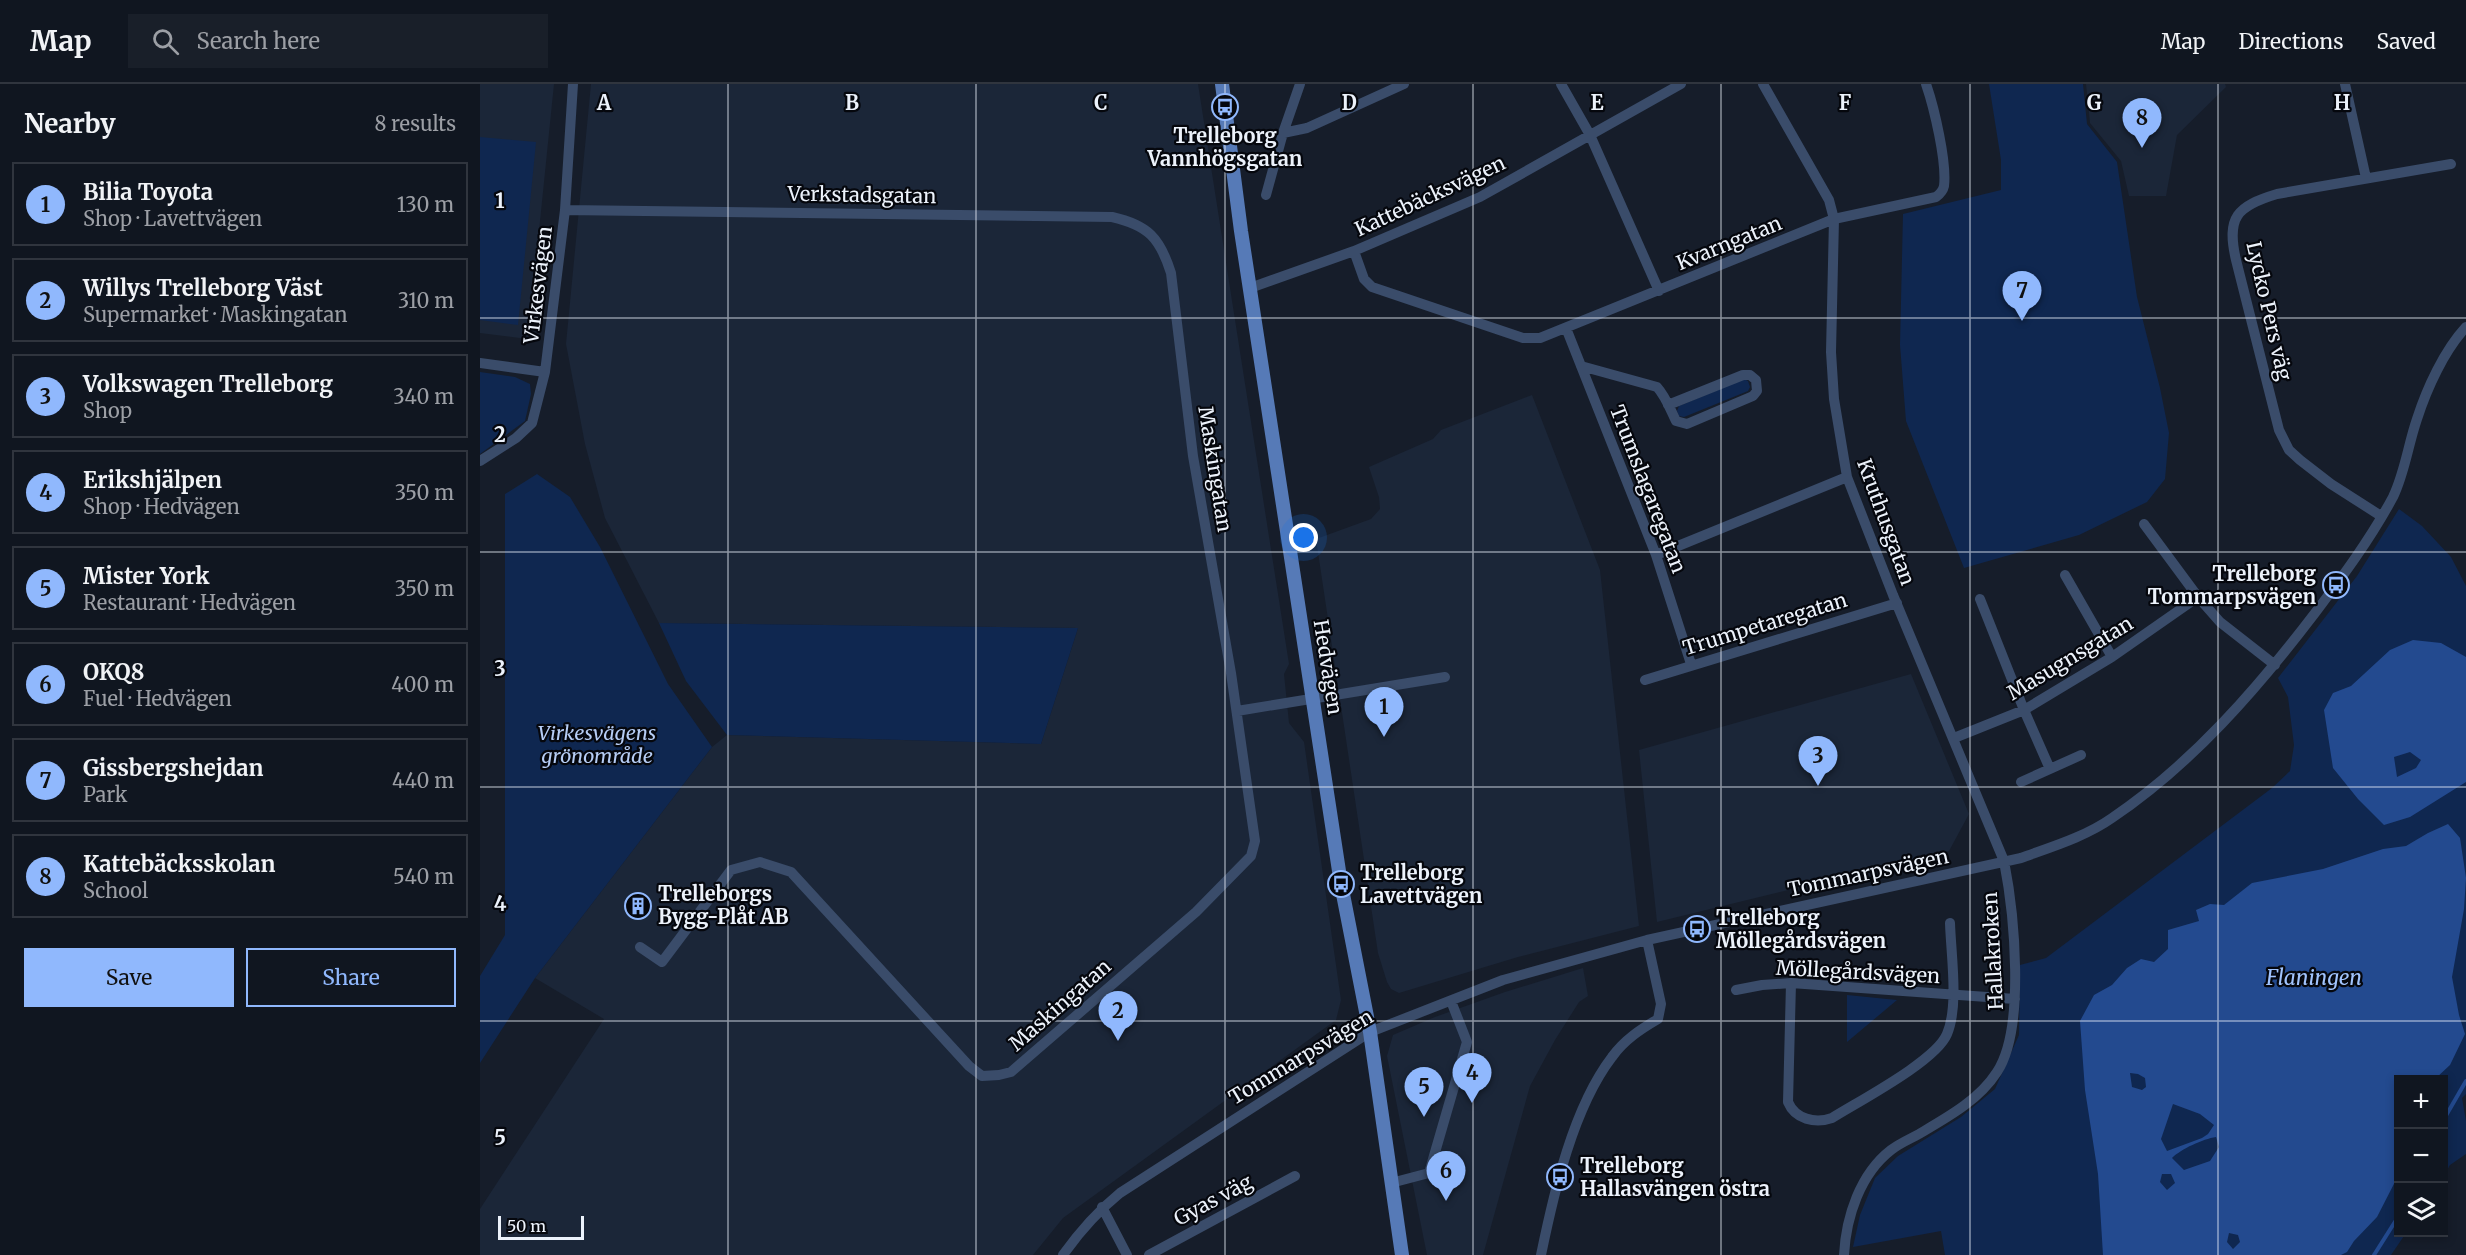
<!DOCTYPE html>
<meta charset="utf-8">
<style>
body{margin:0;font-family:Merriweather,serif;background:#191f29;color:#f1f3f6}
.controls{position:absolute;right:18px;bottom:18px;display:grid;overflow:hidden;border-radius:0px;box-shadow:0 3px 9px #0003}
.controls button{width:54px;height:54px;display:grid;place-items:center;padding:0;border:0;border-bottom:2px solid #30353e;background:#101620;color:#f1f3f6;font:30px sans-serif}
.scale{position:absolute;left:18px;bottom:15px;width:86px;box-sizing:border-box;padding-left:6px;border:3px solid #ecf2fb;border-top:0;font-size:16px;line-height:21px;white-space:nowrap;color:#ecf2fb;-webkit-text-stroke:4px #05070d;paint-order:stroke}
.you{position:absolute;left:824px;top:454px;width:21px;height:21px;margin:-15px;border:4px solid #fff;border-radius:50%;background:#1a73e8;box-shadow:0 0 0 9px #1a73e833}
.badge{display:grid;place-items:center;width:39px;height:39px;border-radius:50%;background:#90b8fd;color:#111;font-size:20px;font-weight:700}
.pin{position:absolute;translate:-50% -50px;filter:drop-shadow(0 2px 3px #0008)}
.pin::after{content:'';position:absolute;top:32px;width:21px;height:18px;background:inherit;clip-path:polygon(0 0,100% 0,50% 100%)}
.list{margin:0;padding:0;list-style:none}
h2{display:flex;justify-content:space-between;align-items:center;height:78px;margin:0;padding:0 24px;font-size:26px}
h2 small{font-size:20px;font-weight:400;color:#9c9fa5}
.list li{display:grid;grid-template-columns:39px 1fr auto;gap:18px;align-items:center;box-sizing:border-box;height:84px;margin:0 12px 12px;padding:0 12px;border:2px solid #30353e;border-radius:0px}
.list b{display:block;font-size:22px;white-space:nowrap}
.list p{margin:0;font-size:20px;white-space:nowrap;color:#9c9fa5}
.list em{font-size:20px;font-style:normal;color:#9c9fa5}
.actions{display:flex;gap:12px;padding:18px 24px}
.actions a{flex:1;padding:14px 0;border:2px solid #90b8fd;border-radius:0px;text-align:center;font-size:21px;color:#90b8fd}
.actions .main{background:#90b8fd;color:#111}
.icon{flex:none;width:33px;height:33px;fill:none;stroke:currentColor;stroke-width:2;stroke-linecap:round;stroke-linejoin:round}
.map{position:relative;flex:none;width:1986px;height:1171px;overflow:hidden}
header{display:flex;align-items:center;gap:36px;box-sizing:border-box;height:84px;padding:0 30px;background:#101620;border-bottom:2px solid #30353e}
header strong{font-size:28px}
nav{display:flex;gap:33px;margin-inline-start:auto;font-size:21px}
.search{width:420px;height:54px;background:#191f29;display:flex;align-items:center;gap:15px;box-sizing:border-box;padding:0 21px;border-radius:0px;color:#9c9fa5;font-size:22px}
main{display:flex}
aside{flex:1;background:#101620}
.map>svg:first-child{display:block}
.built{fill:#1b2638}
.green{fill:#0f2750}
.water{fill:#234a8f;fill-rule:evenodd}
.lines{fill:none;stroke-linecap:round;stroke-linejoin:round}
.stream{stroke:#234a8f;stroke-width:4}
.minor{stroke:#3a4c6a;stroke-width:10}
.major{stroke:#567ab7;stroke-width:14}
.grid{fill:none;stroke:#ecf2fb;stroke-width:1.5;stroke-opacity:0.55}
.labels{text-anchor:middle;stroke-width:4.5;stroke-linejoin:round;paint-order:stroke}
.poi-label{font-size:20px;font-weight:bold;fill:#ecf2fb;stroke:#05070d;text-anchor:start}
.street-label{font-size:20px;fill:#ecf2fb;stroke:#05070d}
.park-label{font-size:20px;font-style:italic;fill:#b6cdf5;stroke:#05070d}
.water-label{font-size:21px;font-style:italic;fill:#a1c4fe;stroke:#05070d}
.grid-label{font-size:20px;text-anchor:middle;font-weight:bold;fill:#ecf2fb;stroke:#05070d;stroke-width:4.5;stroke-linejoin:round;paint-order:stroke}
</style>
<header>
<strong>Map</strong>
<div class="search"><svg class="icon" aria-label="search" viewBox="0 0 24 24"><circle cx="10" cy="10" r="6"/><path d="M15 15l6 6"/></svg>Search here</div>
<nav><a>Map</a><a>Directions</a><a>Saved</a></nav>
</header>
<main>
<aside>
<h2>Nearby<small>8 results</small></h2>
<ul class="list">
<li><span class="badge">1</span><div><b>Bilia Toyota</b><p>Shop · Lavettvägen</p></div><em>130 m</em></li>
<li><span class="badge">2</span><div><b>Willys Trelleborg Väst</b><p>Supermarket · Maskingatan</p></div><em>310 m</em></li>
<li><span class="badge">3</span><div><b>Volkswagen Trelleborg</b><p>Shop</p></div><em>340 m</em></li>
<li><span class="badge">4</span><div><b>Erikshjälpen</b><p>Shop · Hedvägen</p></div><em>350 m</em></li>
<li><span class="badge">5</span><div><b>Mister York</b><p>Restaurant · Hedvägen</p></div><em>350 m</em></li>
<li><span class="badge">6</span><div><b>OKQ8</b><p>Fuel · Hedvägen</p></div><em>400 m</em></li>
<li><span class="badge">7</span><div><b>Gissbergshejdan</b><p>Park</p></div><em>440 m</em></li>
<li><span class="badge">8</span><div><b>Kattebäcksskolan</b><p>School</p></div><em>540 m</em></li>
</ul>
<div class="actions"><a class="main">Save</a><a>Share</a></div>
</aside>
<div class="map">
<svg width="1986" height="1171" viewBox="0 0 1986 1171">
<rect width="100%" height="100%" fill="#161d2a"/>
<path class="built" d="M0,0H74L48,255L0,249Z
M111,0H718L809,580L804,590L809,639L824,658L861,916L856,936L583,1134L553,1171H0V1125L124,935L55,894L232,663L247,651L561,660L598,544L179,539L125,434L105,360L86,260Z
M1606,0H1745L1746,3L1697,51L1686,112H1649L1641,77L1610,39Z
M1052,311L1120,486L1159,842L1038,873L919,909L911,905L907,898L898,869L836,455L891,435L900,425L899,413L889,383L953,355L961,346Z
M1431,590L1489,730L1469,767L1177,838L1159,666Z
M1103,884L1108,912L1099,918L1075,956L1050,1002L1003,1171H947L907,972L913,951L955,933L1025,908Z"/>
<path class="green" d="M1509,0H1603L1607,40L1637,78L1657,213L1680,304L1689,349L1685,395L1667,418L1599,451L1484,484L1426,337L1420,261L1423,130L1521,106V76Z
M0,53L56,58L38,241L0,236Z
M0,288L35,293L50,300L51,310L45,337L0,370Z
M1264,295L1268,297L1270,303L1268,307L1204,333L1199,332L1197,327L1199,322Z
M57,390L90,413L120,463L188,600L232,663L55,894L0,979V892L25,851V410Z
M1919,425L1942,442L1971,473L1986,502V1010L1982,1014L1986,1037V1070L1970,1081L1964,1091V996H1918V1148L1926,1149L1911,1171H1465L1461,1147L1373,1163L1380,1131L1395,1094L1418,1072L1481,1033L1515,1005L1539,951L1540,881L1566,874L1792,704L1810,687L1814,661L1808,613L1798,594L1877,492Z
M179,539L598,544L561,660L247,651L206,597Z
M1367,911L1417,916L1367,958Z"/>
<path class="water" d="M1933,556L1961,559L1986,573V698L1930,733L1904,741L1878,715L1853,684L1844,626L1853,609L1871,602L1910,566ZM1930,668L1941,676L1936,684L1917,693L1914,673Z
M1968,740L1980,754L1986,794L1984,825L1972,893L1979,931L1985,950L1970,981L1955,995L1918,996V1092L1897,1133L1874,1157L1867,1168L1861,1171H1623L1618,1090L1605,1006L1600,937L1614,911L1632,901L1647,884L1661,875L1674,878L1688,865V846L1719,837L1716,826L1730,820L1744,821L1772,799L1843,785L1903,765L1926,762L1948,749ZM1650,989L1658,990L1665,994L1666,1003L1662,1006L1652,1003ZM1693,1020L1720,1030L1734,1041L1728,1050L1722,1054L1687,1067L1681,1055ZM1736,1053L1739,1063L1730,1077L1704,1086L1692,1074C1701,1065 1723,1055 1736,1053ZM1682,1090H1691L1695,1099L1687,1106L1680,1098ZM1749,1149L1758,1151L1760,1158L1753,1165L1747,1158Z"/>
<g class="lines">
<path class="stream" d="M1964,1035L1986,997
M1894,1171L1918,1133"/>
<path class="minor" d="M1081,0L1110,51L1179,207
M1283,0L1349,116L1354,135L1351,268L1354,315L1367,393L1413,511L1524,777C1534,828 1546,944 1517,988C1499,1016 1468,1033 1439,1050C1430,1055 1420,1059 1411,1066C1380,1090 1366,1133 1364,1171
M1865,0L1886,94
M803,49L827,44L924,0
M786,111L803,49L820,0
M85,126L632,133C668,141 680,154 691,189L713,372L751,589L775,757L771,772L716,828L531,988L519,991L502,992L489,982L311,788L280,778L251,786L182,878L160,863
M874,167L884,195L892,203L1043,254H1060L1354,135L1456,113C1460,110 1463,107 1464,102C1467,78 1454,23 1446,0
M770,204L874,167L1000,113L1201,0
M1086,244L1176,471L1211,580
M0,279L65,288
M1101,282L1177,303C1186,313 1190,325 1196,337L1207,340L1273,312L1277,307L1276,296L1270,291H1263L1188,321
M0,377L36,354L52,339L65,288L85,126L93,0
M1901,432L1851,400L1820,376L1809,366L1799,346L1756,176C1746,133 1757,122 1797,110L1971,80
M1664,440L1718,513L1740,538L1795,581
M1176,471L1367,393
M1585,491L1632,573
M1500,515L1544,626L1570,685
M1165,596L1417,519
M757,627L965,593
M1474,654L1544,626L1632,573L1718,513
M1541,698L1601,671
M1311,899L1308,1018C1315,1035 1335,1040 1352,1034C1379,1017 1456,977 1467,950C1479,922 1471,871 1470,839
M1256,906L1282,901L1311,899L1535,915
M911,1099L949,1089L987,958L971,917
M622,1123L647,1171
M583,1171C600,1147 618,1127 640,1109L890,948L1023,896L1167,856L1541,774C1571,763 1605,753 1632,734C1712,680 1777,605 1835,529C1863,492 1891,454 1913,413C1925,388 1928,361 1937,335C1947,304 1964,267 1986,243
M669,1171L815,1092
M1061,1171C1074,1108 1093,1024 1132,973C1144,956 1161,945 1178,935L1181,920L1167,856"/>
<path class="major" d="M742,0L761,147L861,800L890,948L922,1171"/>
</g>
<path class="grid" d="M248,0V1171M496,0V1171M745,0V1171M993,0V1171M1241,0V1171M1490,0V1171M1738,0V1171M0,234H1986M0,468H1986M0,703H1986M0,937H1986"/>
<defs>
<symbol id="bus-ring" viewBox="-11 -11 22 22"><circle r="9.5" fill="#05070d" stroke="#90b8fd" stroke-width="1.5"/><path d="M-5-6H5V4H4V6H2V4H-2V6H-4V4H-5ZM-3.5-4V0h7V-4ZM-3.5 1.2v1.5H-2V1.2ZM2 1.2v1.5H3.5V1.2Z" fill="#90b8fd"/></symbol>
<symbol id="building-ring" viewBox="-11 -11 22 22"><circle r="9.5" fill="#05070d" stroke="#90b8fd" stroke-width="1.5"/><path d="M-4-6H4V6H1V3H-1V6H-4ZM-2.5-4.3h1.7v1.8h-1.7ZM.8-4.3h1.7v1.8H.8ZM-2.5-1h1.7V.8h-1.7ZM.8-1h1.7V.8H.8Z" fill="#90b8fd"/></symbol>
</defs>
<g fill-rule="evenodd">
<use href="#bus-ring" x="730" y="8" width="30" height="30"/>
<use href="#bus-ring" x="1841" y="486" width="30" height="30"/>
<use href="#bus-ring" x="846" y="785" width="30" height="30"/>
<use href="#building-ring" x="143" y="807" width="30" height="30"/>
<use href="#bus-ring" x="1202" y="830" width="30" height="30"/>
<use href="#bus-ring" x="1065" y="1078" width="30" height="30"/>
</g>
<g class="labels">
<g class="poi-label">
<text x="745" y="59" text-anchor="middle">Trelleborg<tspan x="745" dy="23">Vannhögsgatan</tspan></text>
<text x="1836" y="497" text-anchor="end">Trelleborg<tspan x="1836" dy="23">Tommarpsvägen</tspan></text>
<text x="880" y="796">Trelleborg<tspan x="880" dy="23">Lavettvägen</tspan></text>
<text x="178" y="817">Trelleborgs<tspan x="178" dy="23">Bygg-Plåt AB</tspan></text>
<text x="1236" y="841">Trelleborg<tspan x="1236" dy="23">Möllegårdsvägen</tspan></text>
<text x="1100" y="1089">Trelleborg<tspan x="1100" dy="23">Hallasvängen östra</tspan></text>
</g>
<g class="street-label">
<text transform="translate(382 111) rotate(1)" y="7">Verkstadsgatan</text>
<text transform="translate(950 112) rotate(-25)" y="7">Kattebäcksvägen</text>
<text transform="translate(1249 159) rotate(-22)" y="7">Kvarngatan</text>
<text transform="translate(58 201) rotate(-83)" y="7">Virkesvägen</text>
<text transform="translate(1789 227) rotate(77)" y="7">Lycko Pers väg</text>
<text transform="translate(735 385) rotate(81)" y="7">Maskingatan</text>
<text transform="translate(1168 405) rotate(69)" y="7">Trumslagaregatan</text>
<text transform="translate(1406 438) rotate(70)" y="7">Kruthusgatan</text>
<text transform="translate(1285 540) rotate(-17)" y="7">Trumpetaregatan</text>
<text transform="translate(1590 574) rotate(-31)" y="7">Masugnsgatan</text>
<text transform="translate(848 583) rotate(81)" y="7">Hedvägen</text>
<text transform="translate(1388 789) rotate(-12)" y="7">Tommarpsvägen</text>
<text transform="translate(1513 867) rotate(-93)" y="7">Hallakroken</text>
<text transform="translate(1378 888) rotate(3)" y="7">Möllegårdsvägen</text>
<text transform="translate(580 921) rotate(-41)" y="7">Maskingatan</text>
<text transform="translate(821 973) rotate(-31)" y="7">Tommarpsvägen</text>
<text transform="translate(733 1116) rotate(-28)" y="7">Gyas väg</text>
</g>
<g class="park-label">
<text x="117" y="656">Virkesvägens<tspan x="117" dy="23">grönområde</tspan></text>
</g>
<g class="water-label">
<text x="1834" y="901">Flaningen</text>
</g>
</g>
<g class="grid-label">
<text x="124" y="26">A</text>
<text x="372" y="26">B</text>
<text x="621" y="26">C</text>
<text x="869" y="26">D</text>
<text x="1117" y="26">E</text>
<text x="1365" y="26">F</text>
<text x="1614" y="26">G</text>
<text x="1862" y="26">H</text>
<text x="20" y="124">1</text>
<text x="20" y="358">2</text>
<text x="20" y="592">3</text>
<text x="20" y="827">4</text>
<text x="20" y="1061">5</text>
</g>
</svg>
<div class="controls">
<button>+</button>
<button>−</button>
<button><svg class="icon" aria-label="layers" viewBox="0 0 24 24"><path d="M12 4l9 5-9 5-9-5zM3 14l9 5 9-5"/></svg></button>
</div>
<div class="scale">50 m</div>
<div class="you"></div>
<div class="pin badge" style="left:904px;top:653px">1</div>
<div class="pin badge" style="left:638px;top:957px">2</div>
<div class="pin badge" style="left:1338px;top:702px">3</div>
<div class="pin badge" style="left:992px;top:1019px">4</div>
<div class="pin badge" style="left:944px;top:1033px">5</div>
<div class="pin badge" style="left:966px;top:1117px">6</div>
<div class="pin badge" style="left:1542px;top:237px">7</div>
<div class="pin badge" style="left:1662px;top:64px">8</div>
</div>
</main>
